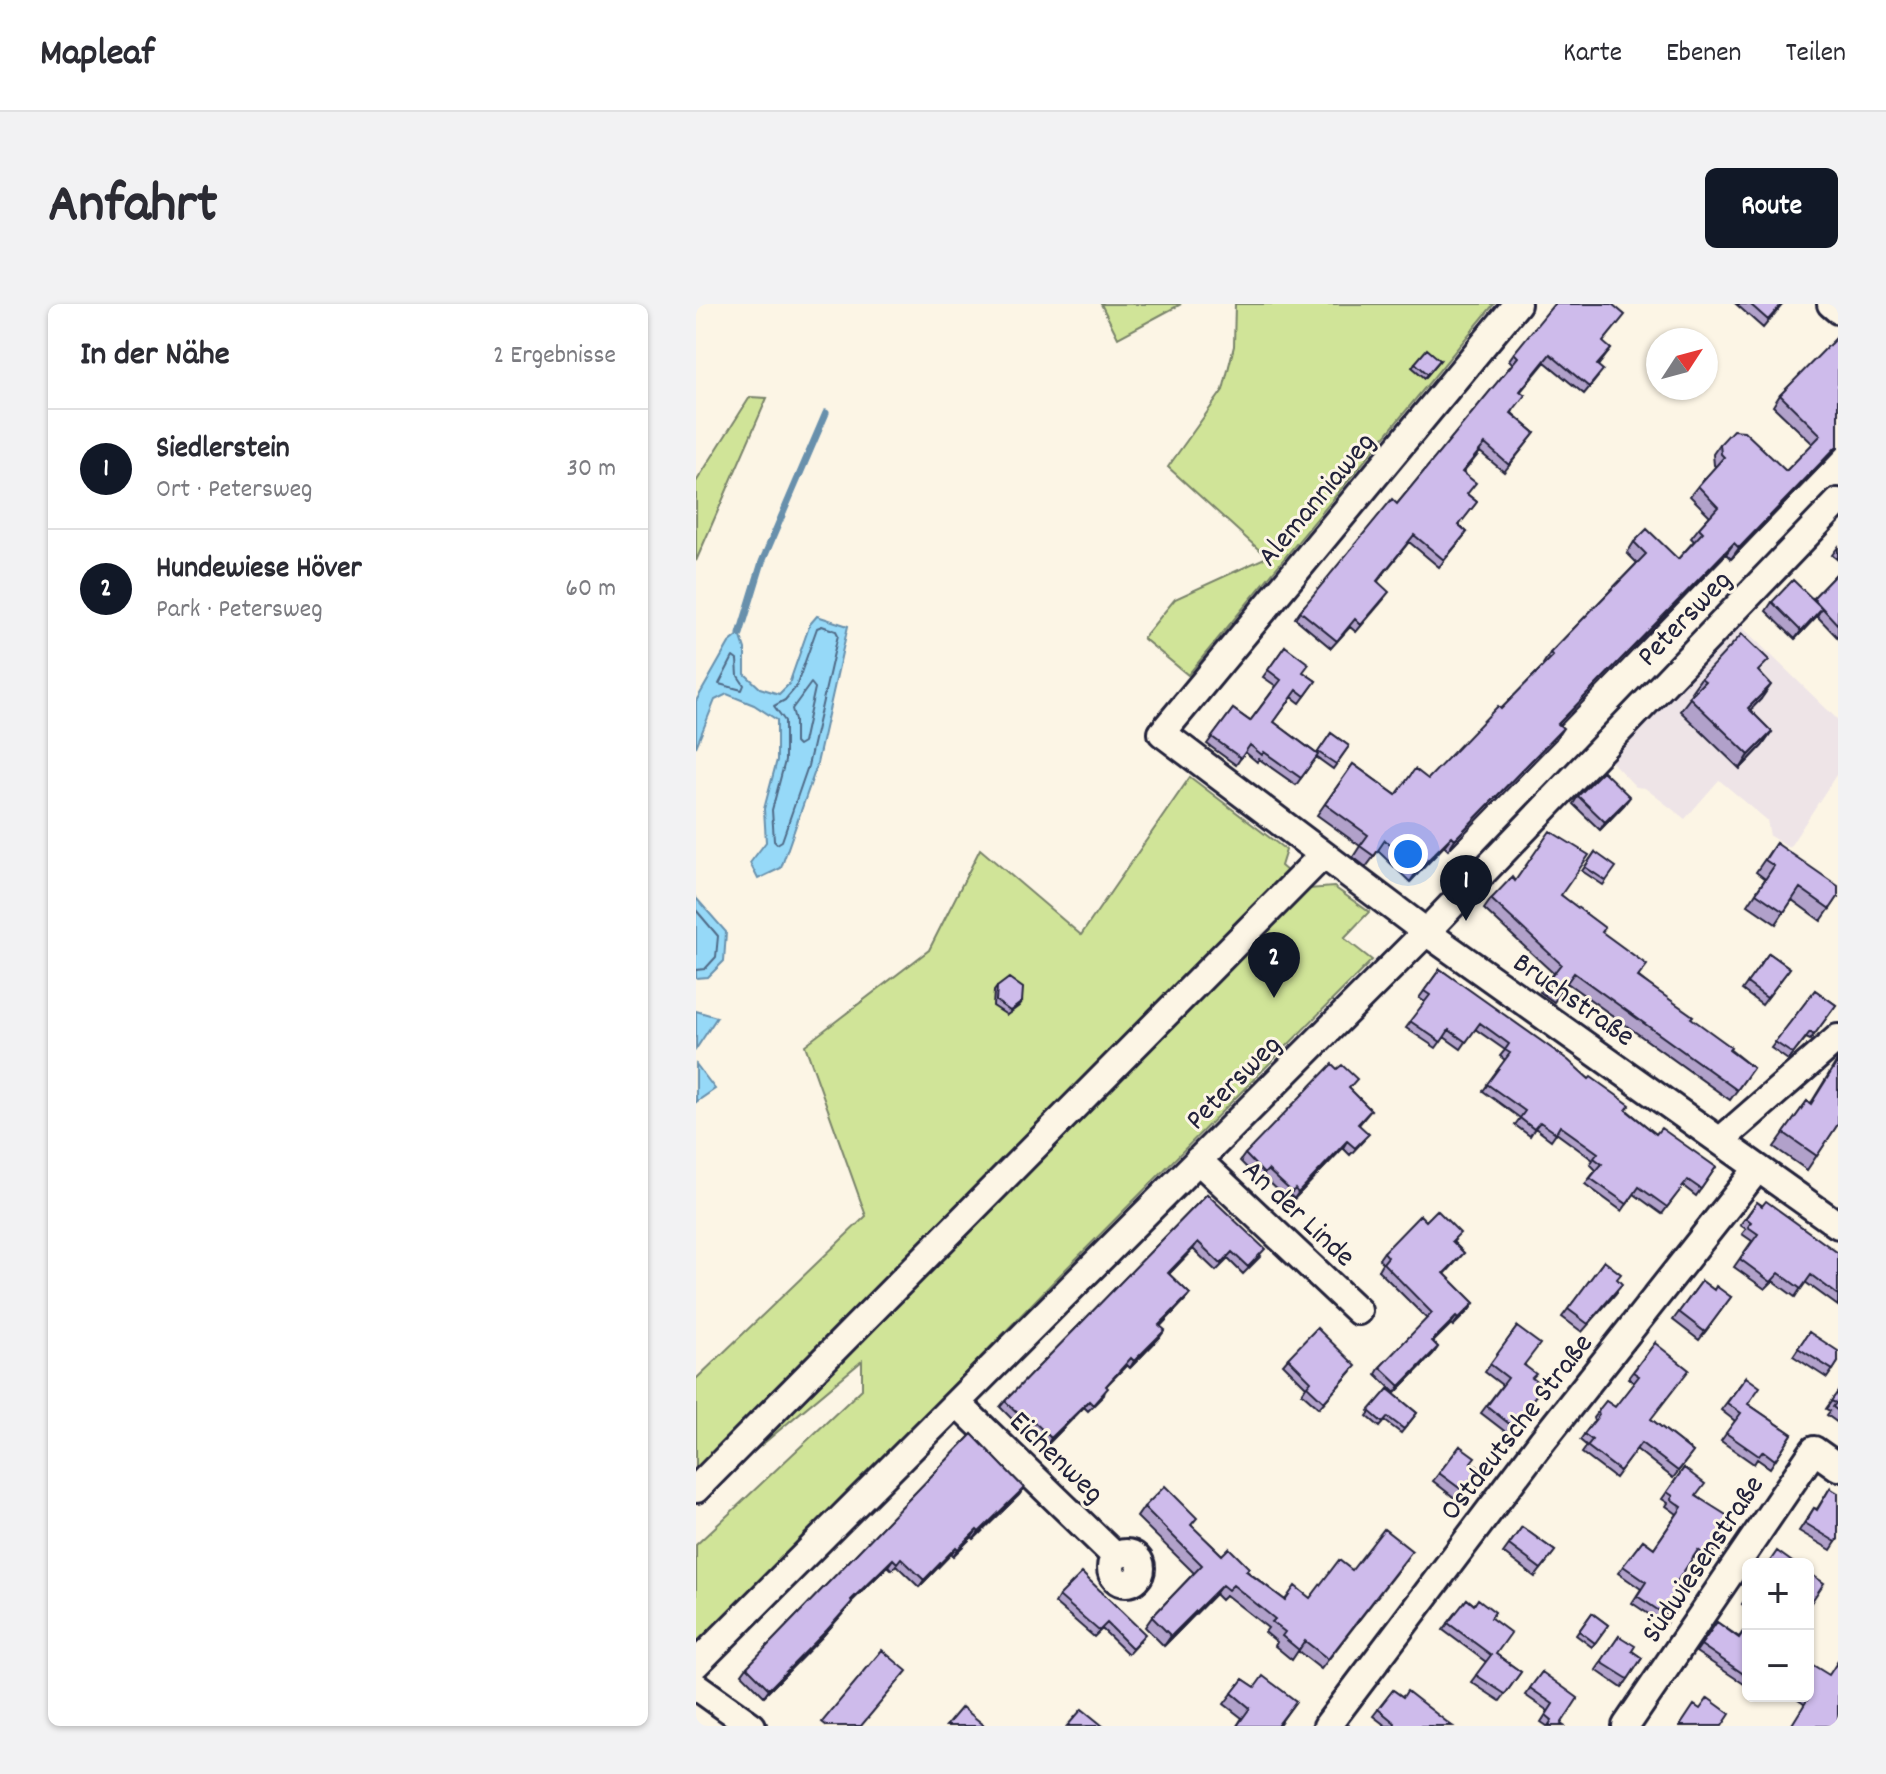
<!DOCTYPE html>
<html lang="de">
<meta charset="utf-8">
<style>
body{margin:0;font-family:Dekko,sans-serif;background:#f2f2f3;color:#2b2b33}
.controls{position:absolute;right:24px;bottom:24px;display:grid;overflow:hidden;border-radius:12px;box-shadow:0 2px 6px #0004}
.controls button{width:72px;height:72px;display:grid;place-items:center;padding:0;border:0;border-bottom:2px solid #e1e1e2;background:#fff;color:#2b2b33;font:40px sans-serif}
.compass{position:absolute;left:950px;top:24px;width:72px;height:72px;border-radius:50%;background:#fff;box-shadow:0 2px 6px #0004;rotate:54deg}
.you{position:absolute;left:712px;top:550px;width:28px;height:28px;margin:-20px;border:6px solid #fff;border-radius:50%;background:#1a73e8;box-shadow:0 0 0 12px #1a73e833}
.badge{display:grid;place-items:center;width:52px;height:52px;border-radius:50%;background:#111827;color:#fff;font-size:26px;font-weight:700}
.pin{position:absolute;translate:-50% -66px;filter:drop-shadow(0 2px 4px #0008)}
.pin::after{content:'';position:absolute;top:42px;width:28px;height:24px;background:inherit;clip-path:polygon(0 0,100% 0,50% 100%)}
.list{margin:0;padding:0;list-style:none}
h2{display:flex;justify-content:space-between;align-items:center;height:104px;margin:0;padding:0 32px;font-size:34px}
h2 small{font-size:26px;font-weight:400;color:#7c7c81}
.list li{display:grid;grid-template-columns:52px 1fr auto;gap:24px;align-items:center;box-sizing:border-box;height:120px;padding:0 32px;border-top:2px solid #e1e1e2}
.list b{display:block;font-size:30px;white-space:nowrap}
.list p{margin:0;font-size:26px;white-space:nowrap;color:#7c7c81}
.list em{font-size:26px;font-style:normal;color:#7c7c81}
.map{position:relative;flex:none;width:1142px;height:1422px;overflow:hidden;border-radius:12px}
header{display:flex;align-items:center;gap:48px;box-sizing:border-box;height:112px;padding:0 40px;background:#fff;border-bottom:2px solid #e1e1e2}
header strong{font-size:38px}
nav{display:flex;gap:44px;margin-inline-start:auto;font-size:28px}
.intro{display:flex;align-items:center;justify-content:space-between;box-sizing:border-box;height:192px;padding:0 48px}
h1{margin:0;font-size:56px}
.button{padding:20px 36px;border-radius:12px;background:#111827;color:#fff;font-size:28px;font-weight:700}
main{display:flex;gap:48px;padding:0 48px}
aside{flex:1;background:#fff;border-radius:12px;box-shadow:0 2px 6px #0004}
.map>svg:first-child{display:block}
.built{fill:#eee4e7}
.green{fill:#d0e498;stroke:#79836a;stroke-width:2}
.water{fill:#96d9f8;stroke:#6890ac;stroke-width:2}
.lines{fill:none;stroke-linecap:round;stroke-linejoin:round}
.shore{stroke:#506b87;stroke-width:2}
.stream{stroke:#6890ac;stroke-width:7}
.minor-casing{stroke:#22223b;stroke-width:32}
.minor{stroke:#fcf5e5;stroke-width:26}
.wall{fill:#b1a1ca;stroke:#22223b;stroke-width:2}
.shaded-wall{fill:#9083a4;stroke:#22223b;stroke-width:2}
.building{fill:#cebbeb;stroke:#22223b;stroke-width:2}
.labels{text-anchor:middle;stroke-width:6;stroke-linejoin:round;paint-order:stroke}
.street-label{font-size:30px;fill:#22223b;stroke:#fcf5e5}
</style>
<header>
<strong>Mapleaf</strong>
<nav><a>Karte</a><a>Ebenen</a><a>Teilen</a></nav>
</header>
<div class="intro"><h1>Anfahrt</h1><a class="button">Route</a></div>
<main>
<aside>
<h2>In der Nähe<small>2 Ergebnisse</small></h2>
<ul class="list">
<li><span class="badge">1</span><div><b>Siedlerstein</b><p>Ort · Petersweg</p></div><em>30 m</em></li>
<li><span class="badge">2</span><div><b>Hundewiese Höver</b><p>Park · Petersweg</p></div><em>60 m</em></li>
</ul>
</aside>
<div class="map">
<svg width="1142" height="1422" viewBox="0 0 1142 1422">
<rect width="100%" height="100%" fill="#fcf5e5"/>
<filter id="ink" filterUnits="userSpaceOnUse"><feTurbulence type="fractalNoise" baseFrequency=".0125" numOctaves="2"/><feDisplacementMap in="SourceGraphic" scale="16" xChannelSelector="R" yChannelSelector="G"/><feConvolveMatrix kernelMatrix="1 2 1 2 8 2 1 2 1" color-interpolation-filters="sRGB"/></filter>
<g filter="url(#ink)">
<path class="built" d="M1043,320L1142,416V468L1093,544L1074,532L1071,516L1023,476L989,515L949,484L940,483L912,454Z"/>
<path class="green" d="M405,0H485L422,34Z
M539,0H798L492,371L447,334L479,295L571,253L472,163L527,86L538,42Z
M54,93L71,94L0,257V178Z
M494,473L590,546L585,562L612,585L638,583L673,608L648,634L676,656L365,970L0,1347V1241L166,1085V1057L44,1159L0,1189V1075L170,912L109,741L233,646L284,545L385,631Z"/>
<path class="water" d="M121,312L152,322L120,464L85,564L62,575L54,559L70,538L68,505L81,456V416L58,401L31,390L19,396L0,443V397L33,339L44,330L49,345V370L64,384L83,390L93,380L114,320Z
M0,594L30,628L28,657L12,673L0,674Z
M0,707L21,713L0,745Z
M0,760L19,785L0,798Z"/>
<g class="lines">
<path class="shore" d="M126,322L140,327L142,331L112,462L86,537L81,540L78,537L76,506L89,457V417L78,402L89,396L100,383L121,324Z
M37,353L41,356L42,372L48,381L46,386L23,380Z
M115,379L119,384L107,439L102,442L99,439V416L96,405Z
M0,606L22,632L20,653L9,665L0,666"/>
<path class="stream" d="M44,330L66,258L130,109"/>
<defs>
<path id="minor" d="M821,0L466,429L730,628L1142,921
M1135,0L1142,6
M1024,837L1142,734
M502,856L662,1007
M261,1099L419,1252
M0,1185L627,551
M415 1264a15 15 0 1 1 30 0a15 15 0 1 1-30 0Z
M0,1360L730,628L1142,198
M0,1382L56,1422
M631,1422L846,1137L1062,864
M930,1422L1118,1146L1142,1163"/>
</defs>
<use href="#minor" class="minor-casing"/>
<use href="#minor" class="minor"/>
</g>
<path class="wall" d="M1040,0H1087L1067,24Z
M1142,36V144L1035,255L1030,250L864,421L860,435L752,546L748,542L714,578L682,547L670,563L657,553L664,542L621,511L657,460L700,491L732,475L805,405L848,361L847,360L854,349L941,259L931,249L938,238L982,255L998,237L995,234L1003,224L1014,212L994,192L1002,182L1020,163L1018,161L1017,150L1024,140L1090,167L1117,140L1077,102L1084,91Z
M907,39L915,45L902,62V73L888,90L849,58L825,87L816,109L839,129L808,168L784,148L767,169L771,190L781,198L763,221L771,228L743,263L713,238L682,277L688,295L660,328L654,323L635,344L599,314L604,307L701,200L817,60L813,56L818,49Z
M744,56L729,74L716,63L719,59Z
M1142,243V256L1136,251Z
M1142,268V334L1121,312L1099,335L1070,307L1076,298L1117,294Z
M589,342L607,368L620,377L604,399L596,393L578,418L621,450L635,429L653,442L637,465L620,453L600,481L563,455L561,458L549,448L540,461L511,440L537,405L554,417L580,382L567,373Z
M1063,369L1065,395L1054,406L1076,428L1066,442L1044,465L984,407L997,390L995,388L1005,374Z
M882,492L928,501L904,526L877,500Z
M1080,539L1142,593L1125,617L1096,596L1080,620L1052,601L1069,575L1060,568Z
M899,548L910,577L907,581L886,567Z
M819,577L865,591L906,628L943,673L1057,764L1034,796L871,679L858,698L844,688L857,669L788,605L795,595Z
M1073,649L1094,664L1066,701L1046,686Z
M744,665L893,775L960,830L1020,863L1000,892L987,882L966,910L938,890L926,907L889,880L900,866L894,860L897,856L860,829L855,836L839,824L834,832L819,821L824,814L787,787L809,756L804,752L809,746L779,725L765,745L748,733L740,744L710,724L729,698L723,694Z
M301,683L326,698L323,702L311,711L297,702L298,687Z
M1119,686L1140,701L1114,736L1110,734L1092,756L1075,744Z
M1142,755V820L1111,866L1078,843L1111,797L1115,799Z
M654,785L675,806L663,821L668,836L654,851L647,844L598,895L594,891L591,895L568,873L564,877L544,857L549,850Z
M511,890L565,952L547,970L532,955L520,967L497,945L473,970L494,990L489,996L464,1022V1033L434,1064L431,1061L410,1082L408,1091L392,1107L388,1103L351,1141L328,1119L324,1123L304,1103L309,1097Z
M1061,898L1142,949V1002L1109,978L1099,993L1077,977L1069,985L1038,963L1056,937L1046,930L1050,925L1044,921Z
M730,917L759,936L757,938L768,949L749,970L778,999L773,1006L757,1022L755,1020L737,1038L742,1043L737,1050L699,1089L680,1070L684,1063L731,1015L682,966L686,959L683,955L688,948Z
M908,957L921,976V988L886,1028L866,1013Z
M1006,977L1018,986L1035,993L1003,1036L977,1016Z
M821,1023L829,1061L836,1074L847,1082L811,1129L785,1109L806,1081L789,1068Z
M1113,1028L1142,1058L1131,1074L1097,1052Z
M959,1039L955,1115L997,1148L977,1174L940,1145L919,1174L886,1149L891,1142L884,1136L898,1117L897,1114L910,1097L919,1103L938,1079L932,1074Z
M592,1054L655,1068L623,1104L606,1089L610,1083L587,1060Z
M1050,1073L1052,1100L1096,1130L1074,1164L1061,1155L1058,1160L1025,1137L1039,1117L1025,1106Z
M692,1085L721,1109L705,1129L689,1117L684,1123L671,1112Z
M1142,1088V1119L1131,1111L1134,1107L1130,1105Z
M276,1130L328,1184L323,1191L278,1235L276,1233L257,1252L255,1250L223,1283L200,1261L196,1266L192,1262L156,1297L151,1305L126,1333L68,1392L46,1370L51,1363Z
M764,1142L775,1158L783,1164L760,1195L737,1177Z
M988,1164L1001,1192L1036,1221L1008,1261L997,1253L982,1276L985,1284L991,1288L969,1321L936,1299L945,1285L922,1269L947,1236L958,1244L981,1210L970,1202L972,1199L966,1195Z
M1134,1184L1142,1235L1135,1246L1103,1227L1118,1204L1121,1205Z
M448,1203L496,1222L526,1251L551,1267L589,1296L614,1294L656,1266L709,1257L625,1365L602,1347L596,1356L579,1342L581,1338L569,1328L572,1324L530,1291L525,1296L519,1290L468,1342L449,1323L456,1313L498,1269L441,1213Z
M826,1223L859,1247L839,1273L807,1249Z
M1052,1291V1305L1046,1300Z
M363,1292L444,1337L432,1350L406,1325L398,1333L359,1299Z
M771,1295L795,1314L800,1350L825,1368L804,1397L775,1378L790,1358L747,1326Z
M896,1309L912,1321L896,1343L880,1331Z
M1021,1318L1043,1333L1052,1321V1376L1048,1380L1000,1348Z
M923,1332L936,1347L946,1354L926,1384L900,1366Z
M846,1368L865,1420L851,1422L845,1418L852,1407L829,1391Z
M547,1375L559,1383L600,1397L582,1422H541L546,1414L528,1400Z
M697,1386L707,1393L756,1422H690L677,1412Z
M1096,1392H1112L1142,1422L1108,1400Z"/>
<path class="shaded-wall" d="M1142,141V144L1035,255L1043,244Z
M1038,239L1030,250L855,431L862,420Z
M1126,304L1121,312L1099,335L1105,327Z
M1075,381L1065,395L1042,419L1052,404Z
M867,424L860,435L752,546L759,535Z
M1076,428L1066,442L1044,465L1053,451Z
M934,493L928,501L904,526L909,518Z
M756,532L748,542L714,578L721,567Z
M651,837L647,844L598,895L602,889Z
M502,938L497,945L467,976L472,969Z
M494,990L489,996L459,1028L463,1021Z
M778,999L773,1006L757,1022L762,1015Z
M760,1013L755,1020L731,1044L736,1037Z
M469,1026L464,1033L434,1064L438,1057Z
M742,1043L737,1050L699,1089L704,1082Z
M393,1097L388,1103L351,1141L355,1134Z
M328,1184L323,1191L278,1235L283,1228Z
M281,1226L276,1233L257,1252L262,1245Z
M260,1243L255,1250L223,1283L228,1276Z
M197,1255L192,1262L150,1303L155,1296Z
M526,1281L519,1290L468,1342L475,1332Z
M156,1298L126,1333L68,1392L73,1385Z"/>
<path class="building" d="M858,0H916L929,11L907,38L915,45L901,61L907,66L893,83L854,50L824,87L829,91L815,109L839,129L813,161L789,140L766,168L780,179L771,190L781,198L763,221L771,228L748,256L718,231L681,277L693,288L665,321L659,315L641,337L604,307L696,195L701,200L822,53L818,49Z
M1054,0H1086L1072,16Z
M1140,34L1142,36V141L1043,244L1038,239L862,420L867,424L759,535L756,532L721,567L689,536L678,552L664,542L672,531L629,500L657,460L700,491L719,465L732,475L802,402L805,405L857,352L854,349L950,250L938,238L951,225L982,255L1007,228L1003,224L1022,203L1002,182L1028,153L1025,150L1024,140L1037,126L1048,127L1090,167L1125,131L1084,91Z
M731,45L744,56L732,70L719,59Z
M1142,268V321L1117,294Z
M1097,276L1126,304L1105,327L1076,298Z
M1046,330L1073,356L1062,367L1075,381L1052,404L1076,428L1053,451L993,393L1009,377L1005,374Z
M589,342L613,360L607,368L620,377L609,392L601,386L578,418L622,451L605,474L568,448L566,451L554,441L545,454L516,433L537,405L554,417L585,376L572,366Z
M635,429L653,442L640,460L622,448Z
M907,467L934,493L909,518L882,492Z
M854,527L893,551L865,591L909,624L906,628L951,661L942,673L997,712L995,714L1035,743L1033,746L1057,764L1041,786L878,669L864,688L851,678L865,660L795,595L816,573L819,577Z
M1080,539L1142,582V593L1134,605L1104,584L1088,608L1060,589L1078,562L1069,556Z
M899,548L920,563L910,577L889,563Z
M1073,649L1094,664L1071,694L1051,679Z
M744,665L872,756L893,775L895,773L934,801L930,806L960,830L965,824L1020,863L1005,885L992,876L971,903L943,883L931,900L894,874L906,860L898,854L902,849L864,822L860,829L844,818L838,825L824,814L829,807L791,780L814,749L809,746L813,740L784,719L770,738L753,726L745,738L714,717L734,691L728,687Z
M313,674L327,684L326,698L314,707L300,697L301,683Z
M1119,686L1140,701L1118,731L1114,728L1097,750L1079,738Z
M1142,757V820L1121,852L1088,829L1111,797L1115,800Z
M636,760L641,765L646,761L661,775L653,784L675,806L662,820L673,830L659,844L651,837L602,889L599,885L596,888L572,866L568,870L549,850Z
M511,890L569,945L552,963L536,948L525,960L502,938L472,969L494,990L463,1021L469,1026L438,1057L435,1054L410,1082L412,1084L397,1101L393,1097L355,1134L332,1112L329,1116L309,1097Z
M1070,897L1142,949V991L1115,971L1105,985L1083,969L1075,978L1044,955L1062,930L1052,923L1055,918L1050,914L1061,898L1066,902Z
M741,906L764,929L756,937L768,949L748,969L778,999L762,1015L760,1013L736,1037L742,1043L704,1082L684,1063L736,1009L687,959L692,953L688,948L724,911L730,917Z
M908,957L925,970L921,975L926,980L892,1020L872,1005Z
M1006,977L1018,986L1020,982L1035,993L1009,1028L983,1008Z
M821,1023L844,1040L828,1061L840,1070L836,1074L847,1082L816,1122L791,1102L812,1074L794,1060Z
M621,1024L660,1062L628,1098L611,1082L615,1077L592,1054Z
M1113,1028L1142,1047V1058L1137,1066L1102,1044Z
M959,1039L993,1066L955,1115L997,1148L982,1167L945,1139L924,1167L891,1142L896,1136L888,1130L903,1111L902,1107L910,1097L919,1103L943,1072L937,1068Z
M1050,1073L1064,1083L1052,1100L1096,1130L1079,1156L1067,1147L1063,1152L1030,1129L1045,1109L1031,1099Z
M692,1085L721,1109L708,1125L692,1113L687,1119L673,1107Z
M1142,1088V1107L1137,1103L1140,1099L1135,1097Z
M276,1130L328,1184L283,1228L281,1226L262,1245L260,1243L228,1276L205,1254L201,1259L197,1255L155,1296L156,1298L131,1326L73,1385L51,1363Z
M764,1142L779,1153L775,1158L783,1164L766,1186L743,1169Z
M988,1164L1009,1180L1000,1192L1035,1214L1032,1218L1036,1221L1013,1254L1002,1246L982,1276L988,1280L985,1284L991,1288L974,1314L941,1292L950,1278L927,1262L947,1236L958,1244L986,1203L975,1195L977,1192L971,1188Z
M469,1182L501,1214L495,1221L526,1251L533,1244L553,1264L550,1267L589,1296L599,1282L614,1294L643,1256L656,1266L688,1225L716,1247L632,1355L609,1337L603,1346L586,1332L589,1328L576,1318L579,1315L537,1281L532,1286L526,1281L475,1332L456,1313L506,1261L448,1203Z
M1134,1184L1142,1189V1235L1140,1238L1109,1219L1118,1204L1121,1206Z
M826,1223L859,1247L845,1265L813,1241Z
M1081,1247L1099,1260H1072Z
M1112,1268L1128,1279L1112,1303Z
M386,1269L449,1330L436,1344L411,1319L403,1327L363,1292Z
M771,1295L778,1301L782,1295L799,1308L795,1314L815,1329L800,1350L825,1368L809,1390L780,1371L795,1351L752,1319Z
M896,1309L912,1321L899,1339L883,1327Z
M1021,1318L1043,1334L1052,1321V1373L1005,1341Z
M923,1332L939,1342L936,1347L946,1354L932,1375L905,1358Z
M186,1346L211,1367L165,1422H131L126,1418Z
M1142,1357V1422H1095L1113,1393L1111,1392L1112,1358L1133,1371Z
M846,1368L882,1394L865,1420L868,1422H852L856,1416L850,1411L857,1400L834,1384Z
M567,1372L600,1397L581,1422H541L554,1404L536,1389L547,1375L559,1383Z
M697,1386L707,1393L711,1387L756,1422H698L699,1419L682,1405Z
M1012,1394L1034,1410L1026,1422H984L998,1401L1004,1405Z
M266,1403L289,1422H250Z
M386,1405L407,1422H371Z"/>
</g>
<g class="labels">
<g class="street-label">
<text transform="translate(619 194) rotate(-50)" y="10">Alemanniaweg</text>
<text transform="translate(987 313) rotate(-46)" y="10">Petersweg</text>
<text transform="translate(879 694) rotate(35)" y="10">Bruchstraße</text>
<text transform="translate(536 777) rotate(-45)" y="10">Petersweg</text>
<text transform="translate(604 908) rotate(43)" y="10">An der Linde</text>
<text transform="translate(819 1122) rotate(-52)" y="10">Ostdeutsche Straße</text>
<text transform="translate(362 1152) rotate(44)" y="10">Eichenweg</text>
<text transform="translate(1005 1254) rotate(-56)" y="10">Südwiesenstraße</text>
</g>
</g>
</svg>
<div class="controls">
<button>+</button>
<button>−</button>
</div>
<svg class="compass" viewBox="-18 -18 36 36"><path d="M0-13l5 13h-10z" fill="#e53935"/><path d="M0 13l5-13h-10z" fill="#7c7c81"/></svg>
<div class="you"></div>
<div class="pin badge" style="left:770px;top:617px">1</div>
<div class="pin badge" style="left:578px;top:694px">2</div>
</div>
</main>
